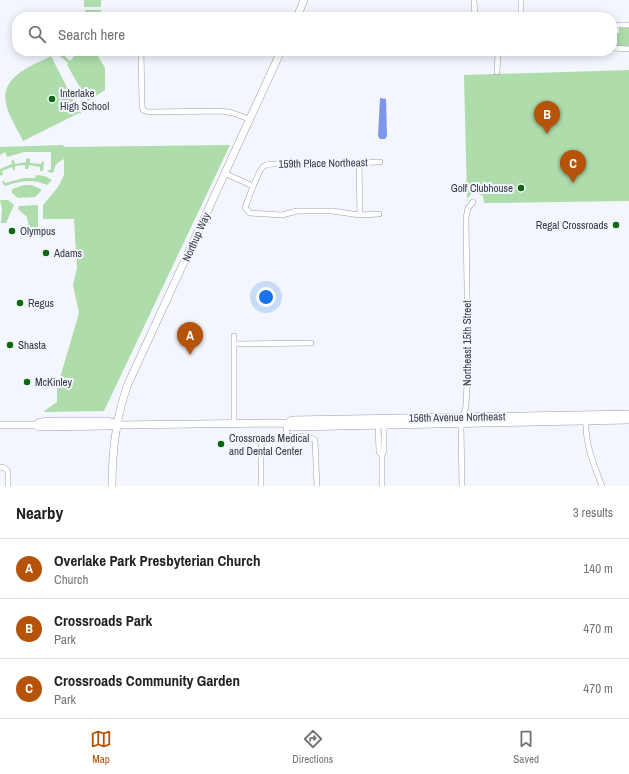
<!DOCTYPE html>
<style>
body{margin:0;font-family:"Archivo Narrow",sans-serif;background:#f2f2f2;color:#202124}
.you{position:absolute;left:266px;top:297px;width:14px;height:14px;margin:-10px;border:3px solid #fff;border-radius:50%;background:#1a73e8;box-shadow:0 0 0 6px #1a73e833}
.badge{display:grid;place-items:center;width:26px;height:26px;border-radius:50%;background:#b45309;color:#fff;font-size:13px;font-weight:700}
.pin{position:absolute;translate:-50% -33px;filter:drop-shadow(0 1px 2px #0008)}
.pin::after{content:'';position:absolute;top:21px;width:14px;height:12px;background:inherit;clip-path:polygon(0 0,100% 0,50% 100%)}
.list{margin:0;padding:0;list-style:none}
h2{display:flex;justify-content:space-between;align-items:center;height:52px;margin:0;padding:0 16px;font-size:17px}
h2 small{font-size:13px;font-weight:400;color:#757577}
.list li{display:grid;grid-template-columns:26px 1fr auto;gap:12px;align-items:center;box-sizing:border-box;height:60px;padding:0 16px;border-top:1px solid #e0e0e0}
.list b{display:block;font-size:15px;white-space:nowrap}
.list p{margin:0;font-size:13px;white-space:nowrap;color:#757577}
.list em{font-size:13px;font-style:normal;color:#757577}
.icon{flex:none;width:22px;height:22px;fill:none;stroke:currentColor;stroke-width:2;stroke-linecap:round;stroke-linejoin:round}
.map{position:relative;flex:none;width:629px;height:486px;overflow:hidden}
.search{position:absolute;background:#fff;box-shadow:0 2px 10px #0003;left:12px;right:12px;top:12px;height:44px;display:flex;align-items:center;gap:10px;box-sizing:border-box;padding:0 14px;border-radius:16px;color:#757577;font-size:15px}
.sheet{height:232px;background:#fff}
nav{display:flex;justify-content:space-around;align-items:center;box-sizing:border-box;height:56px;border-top:1px solid #e0e0e0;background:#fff;font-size:11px;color:#757577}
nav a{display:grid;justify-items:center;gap:2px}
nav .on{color:#b45309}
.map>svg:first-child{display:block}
.green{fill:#aedcab}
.water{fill:#7d96e9}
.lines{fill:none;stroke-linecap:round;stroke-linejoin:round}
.street-casing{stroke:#999eae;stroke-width:6}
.secondary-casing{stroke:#999eae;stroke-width:8}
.street{stroke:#fff;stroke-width:5}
.secondary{stroke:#fff;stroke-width:7}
.poi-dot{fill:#0b6810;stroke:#f4f6fd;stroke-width:1.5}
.labels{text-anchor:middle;stroke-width:4;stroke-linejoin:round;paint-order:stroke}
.poi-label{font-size:11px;fill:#373940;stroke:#f4f6fd;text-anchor:start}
.street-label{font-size:11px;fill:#373940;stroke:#f4f6fd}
</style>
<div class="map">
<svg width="629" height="486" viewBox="0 0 629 486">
<rect width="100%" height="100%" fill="#f4f6fd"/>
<path class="green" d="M84,0H101V7H84Z
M85,10H101V17H85Z
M619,28H629V47H617V43L612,42V33H619Z
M54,51H59L70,61L79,51H95L105,68V90L88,101L67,65L68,63Z
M51,56L79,111L81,112V114L79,113L23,141C18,130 9,117 6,104C0,76 32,66 51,56Z
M629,70V201L484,203L483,196L479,194L472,193L467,199L464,75Z
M63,145L64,147L230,145L104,411L43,412L57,402V388L79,313L73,285L77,268L74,219H43V205L58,187L64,175V159C58,162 54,165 54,172L50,173L47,170H51V152H24L7,157L5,152L0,155V147Z
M26,158L30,159V163L41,164L42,161L44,162L43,171H40V167L29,165L28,169H25V165L15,166V170H13L12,167L2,171L3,175L0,176V169L12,164L11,161L14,160L15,164L26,162Z
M36,175L45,176L52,180L47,185C32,178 20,181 5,186L4,185L2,182L3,180L5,183L24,178H35Z
M24,185H31L41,189V191L35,197L18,198L12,193V189Z
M0,200H8L14,205L6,223H1L2,209Z
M37,205L38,206V228H29L27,217L18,209L19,206Z"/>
<path class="water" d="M380,98L386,99L387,136L385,139H380L378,136Z"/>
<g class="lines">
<defs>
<path id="street" d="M474,0L475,17
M521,0V17
M612,25H629
M612,48L629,49
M141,51L142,106L143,110L148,112L221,111L233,113L249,119
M475,51V52H525L533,51
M533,51L538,53L548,51
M556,51C562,54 568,52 575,51
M497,72L498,52
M359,163L360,215
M224,173L253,186
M379,214L360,215L332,211H297L282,215L250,213L245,208C248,200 258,170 264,166C267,164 270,164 274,164L333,165L340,163L380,162
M234,344L311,343
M586,421C585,444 594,465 602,486
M234,423V336
M286,424L287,437
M378,425L379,452L382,455L384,451V424
M382,455V486
M0,467L5,468L8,472V486
M261,486V444C267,436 308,434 315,440L317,486
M462,486L461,427L466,406L468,360L466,218L468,208L473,202"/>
<path id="secondary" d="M297,17L304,0
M286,424L292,420L629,414
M0,425H36L39,427L107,426L117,425L280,423L286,424L292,427L629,420
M36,425L40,422L53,421H108L117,424
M112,486C112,451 116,417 128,384L281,51"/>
</defs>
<use href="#street" class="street-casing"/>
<use href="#secondary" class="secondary-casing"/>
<use href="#street" class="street"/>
<use href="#secondary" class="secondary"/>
</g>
<g class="poi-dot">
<circle cx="52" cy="99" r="4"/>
<circle cx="521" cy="188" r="4"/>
<circle cx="616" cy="225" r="4"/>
<circle cx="12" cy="231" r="4"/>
<circle cx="46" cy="253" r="4"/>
<circle cx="20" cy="303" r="4"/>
<circle cx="10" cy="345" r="4"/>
<circle cx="27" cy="382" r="4"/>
<circle cx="221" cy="444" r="4"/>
</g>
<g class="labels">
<g class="poi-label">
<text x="60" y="97">Interlake<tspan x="60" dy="13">High School</tspan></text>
<text x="513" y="192" text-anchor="end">Golf Clubhouse</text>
<text x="608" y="229" text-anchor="end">Regal Crossroads</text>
<text x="20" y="235">Olympus</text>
<text x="54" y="257">Adams</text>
<text x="28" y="307">Regus</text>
<text x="18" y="349">Shasta</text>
<text x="35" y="386">McKinley</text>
<text x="229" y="442">Crossroads Medical<tspan x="229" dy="13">and Dental Center</tspan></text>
</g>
<g class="street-label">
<text transform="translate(323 163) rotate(-1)" y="4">159th Place Northeast</text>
<text transform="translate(196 237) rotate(-66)" y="4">Northup Way</text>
<text transform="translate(467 343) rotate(-90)" y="4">Northeast 15th Street</text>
<text transform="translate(457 417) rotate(-1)" y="4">156th Avenue Northeast</text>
</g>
</g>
</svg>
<div class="you"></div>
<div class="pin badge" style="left:190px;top:355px">A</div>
<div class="pin badge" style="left:547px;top:134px">B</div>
<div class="pin badge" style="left:573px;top:183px">C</div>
<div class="search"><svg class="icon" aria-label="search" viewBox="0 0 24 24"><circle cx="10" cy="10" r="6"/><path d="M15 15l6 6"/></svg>Search here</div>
</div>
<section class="sheet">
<h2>Nearby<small>3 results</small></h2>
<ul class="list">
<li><span class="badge">A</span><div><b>Overlake Park Presbyterian Church</b><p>Church</p></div><em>140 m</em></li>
<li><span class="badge">B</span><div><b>Crossroads Park</b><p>Park</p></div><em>470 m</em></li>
<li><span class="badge">C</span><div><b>Crossroads Community Garden</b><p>Park</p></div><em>470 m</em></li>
</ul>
</section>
<nav>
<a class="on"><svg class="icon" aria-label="map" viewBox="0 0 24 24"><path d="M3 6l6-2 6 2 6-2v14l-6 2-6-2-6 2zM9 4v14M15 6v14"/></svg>Map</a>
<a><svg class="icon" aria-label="directions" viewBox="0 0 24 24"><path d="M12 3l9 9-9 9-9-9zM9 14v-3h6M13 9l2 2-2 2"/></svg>Directions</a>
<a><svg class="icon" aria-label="saved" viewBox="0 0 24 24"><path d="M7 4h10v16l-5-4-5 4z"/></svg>Saved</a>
</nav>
